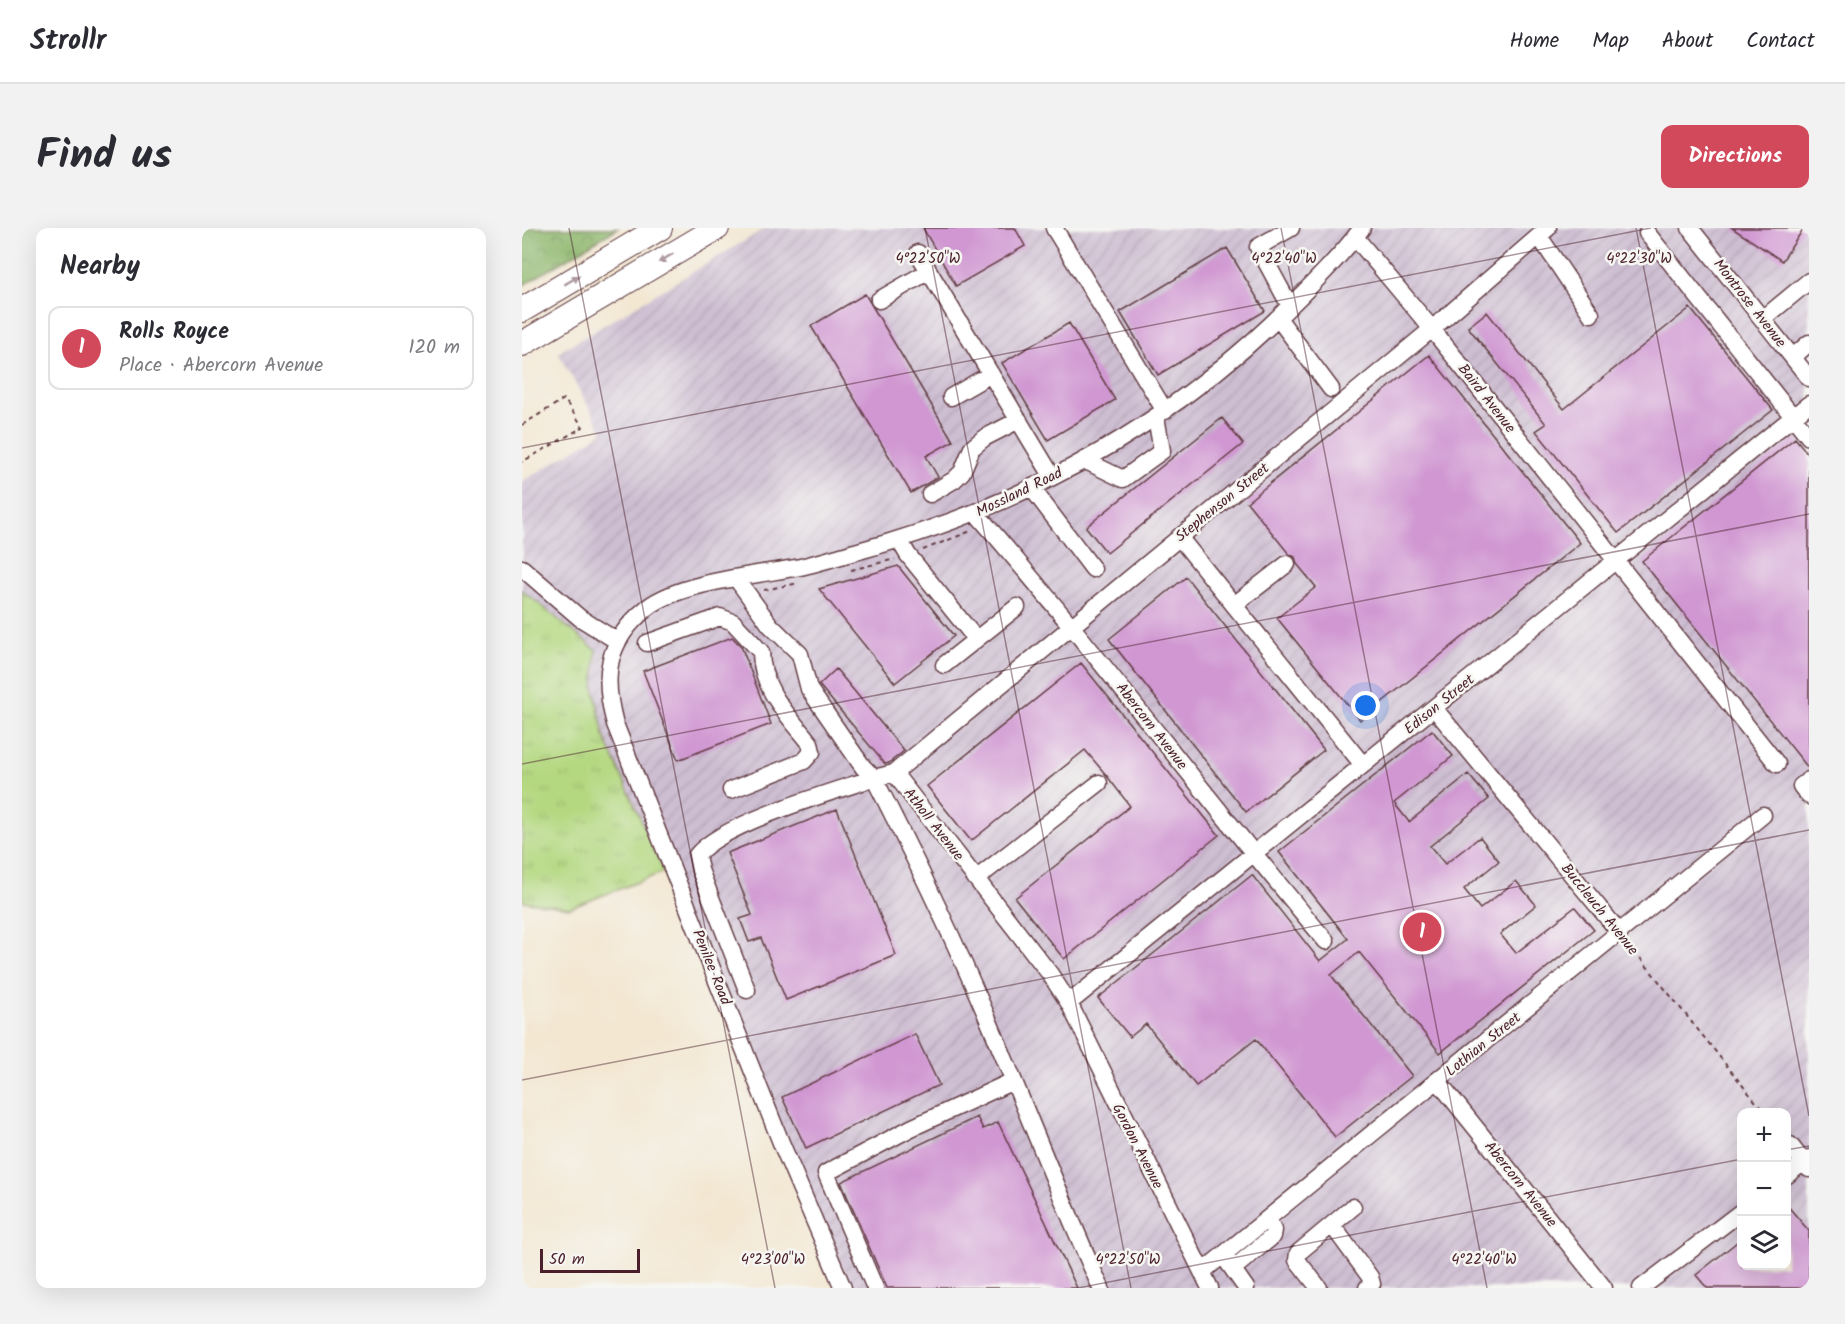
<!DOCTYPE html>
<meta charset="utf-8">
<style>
body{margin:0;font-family:Kalam,sans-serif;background:#f2f2f3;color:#2b2b33}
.controls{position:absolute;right:18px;bottom:18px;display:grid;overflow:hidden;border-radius:12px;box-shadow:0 6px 24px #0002}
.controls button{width:54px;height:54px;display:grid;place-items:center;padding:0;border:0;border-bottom:2px solid #e1e1e2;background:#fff;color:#2b2b33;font:30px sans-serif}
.scale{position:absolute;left:18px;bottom:15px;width:100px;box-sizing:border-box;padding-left:6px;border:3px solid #4a1f2b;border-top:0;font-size:16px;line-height:21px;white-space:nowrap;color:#4a1f2b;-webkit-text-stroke:4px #f6f6f2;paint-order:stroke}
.you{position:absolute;left:844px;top:478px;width:21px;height:21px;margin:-15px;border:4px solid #fff;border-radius:50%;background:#1a73e8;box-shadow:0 0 0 9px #1a73e833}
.badge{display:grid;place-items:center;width:39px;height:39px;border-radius:50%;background:#d1495b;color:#fff;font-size:20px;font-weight:700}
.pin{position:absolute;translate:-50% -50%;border:3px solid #fff;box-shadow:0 2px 6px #0006}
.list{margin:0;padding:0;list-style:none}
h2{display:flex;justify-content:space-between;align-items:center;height:78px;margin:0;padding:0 24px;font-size:26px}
h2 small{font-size:20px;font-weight:400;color:#7c7c81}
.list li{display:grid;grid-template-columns:39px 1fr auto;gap:18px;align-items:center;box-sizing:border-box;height:84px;margin:0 12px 12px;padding:0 12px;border:2px solid #e1e1e2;border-radius:12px}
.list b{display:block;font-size:22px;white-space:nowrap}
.list p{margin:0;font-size:20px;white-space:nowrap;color:#7c7c81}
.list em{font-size:20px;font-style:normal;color:#7c7c81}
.icon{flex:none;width:33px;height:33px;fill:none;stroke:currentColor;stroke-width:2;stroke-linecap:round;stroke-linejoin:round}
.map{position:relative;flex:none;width:1287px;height:1060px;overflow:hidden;border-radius:12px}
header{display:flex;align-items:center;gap:36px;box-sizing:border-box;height:84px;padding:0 30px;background:#fff;border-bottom:2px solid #e1e1e2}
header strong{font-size:28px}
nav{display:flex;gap:33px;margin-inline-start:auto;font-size:21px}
.intro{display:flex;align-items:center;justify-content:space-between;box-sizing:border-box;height:144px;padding:0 36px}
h1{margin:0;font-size:42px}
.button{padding:15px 27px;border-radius:12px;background:#d1495b;color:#fff;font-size:21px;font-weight:700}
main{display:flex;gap:36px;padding:0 36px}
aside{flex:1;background:#fff;border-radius:12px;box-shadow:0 6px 24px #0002}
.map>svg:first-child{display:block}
.industrial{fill:url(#industrial-furrows);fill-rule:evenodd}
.grass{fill:url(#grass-tufts);stroke:#7f7c56;stroke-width:1.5}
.forest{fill:url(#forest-crowns);stroke:#6c6c4c;stroke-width:1.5}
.building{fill:#d097d2}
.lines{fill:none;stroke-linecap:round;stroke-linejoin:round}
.minor-casing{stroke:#633d44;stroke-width:19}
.highway-casing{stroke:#633d44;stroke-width:26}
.path{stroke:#633d44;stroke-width:2;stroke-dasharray:4.5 4.5;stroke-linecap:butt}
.minor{stroke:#fff;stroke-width:16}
.highway{stroke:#fff;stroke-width:24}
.oneway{fill:#ae9aa0}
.ticks{fill:none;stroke:#4a1f2b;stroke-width:1.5;stroke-opacity:0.45}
.labels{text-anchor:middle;stroke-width:5;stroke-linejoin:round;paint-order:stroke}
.street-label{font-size:15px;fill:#4a1f2b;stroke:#f6f6f2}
.ticks-label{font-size:15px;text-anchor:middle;fill:#4a1f2b;stroke:#f6f6f2;stroke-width:5;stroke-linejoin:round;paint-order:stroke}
</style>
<header>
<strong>Strollr</strong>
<nav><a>Home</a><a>Map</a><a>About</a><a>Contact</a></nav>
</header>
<div class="intro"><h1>Find us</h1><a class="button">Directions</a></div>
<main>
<aside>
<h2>Nearby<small></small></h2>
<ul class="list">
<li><span class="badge">1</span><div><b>Rolls Royce</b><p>Place · Abercorn Avenue</p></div><em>120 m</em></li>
</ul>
</aside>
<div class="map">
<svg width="1287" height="1060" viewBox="0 0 1287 1060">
<defs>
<pattern id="industrial-furrows" width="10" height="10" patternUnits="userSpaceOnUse" patternTransform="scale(1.5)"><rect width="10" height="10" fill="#cebed2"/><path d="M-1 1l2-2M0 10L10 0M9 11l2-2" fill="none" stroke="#b2a3b4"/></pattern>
<pattern id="grass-tufts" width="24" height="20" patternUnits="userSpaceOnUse" patternTransform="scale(1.5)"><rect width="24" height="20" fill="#b4d880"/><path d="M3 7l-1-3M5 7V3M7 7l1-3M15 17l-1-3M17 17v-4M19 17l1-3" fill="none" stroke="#9cb96f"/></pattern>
<pattern id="forest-crowns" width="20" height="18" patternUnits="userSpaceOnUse" patternTransform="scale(1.5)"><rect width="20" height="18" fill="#8fb86e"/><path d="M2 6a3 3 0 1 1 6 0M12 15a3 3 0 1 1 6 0" fill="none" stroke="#77955b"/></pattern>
</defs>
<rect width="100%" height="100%" fill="#f6f6f2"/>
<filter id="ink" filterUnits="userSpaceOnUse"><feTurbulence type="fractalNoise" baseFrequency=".0167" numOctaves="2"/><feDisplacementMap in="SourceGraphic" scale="12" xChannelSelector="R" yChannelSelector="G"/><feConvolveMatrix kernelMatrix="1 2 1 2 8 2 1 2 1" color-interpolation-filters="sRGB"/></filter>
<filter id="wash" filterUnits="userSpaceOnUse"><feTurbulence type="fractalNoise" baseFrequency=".008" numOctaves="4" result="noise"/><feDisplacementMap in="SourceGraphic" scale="24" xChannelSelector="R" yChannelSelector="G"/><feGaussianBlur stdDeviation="1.35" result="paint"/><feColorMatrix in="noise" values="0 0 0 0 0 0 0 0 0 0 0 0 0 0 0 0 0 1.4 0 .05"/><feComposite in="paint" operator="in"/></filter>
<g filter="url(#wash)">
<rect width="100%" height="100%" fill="#f3e7d2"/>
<path class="industrial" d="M244,0H1287V1060H329L82,508L72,459L75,427L0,362V254L81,204L36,125ZM1220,884H1264V1038H1220Z"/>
<path class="grass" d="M0,362L74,422L72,459L82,508L142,644L48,680L0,673Z"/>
<path class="forest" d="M0,0H96L0,58Z"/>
<g id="blocks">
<path class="building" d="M401,0H493L503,18L434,58Z
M1210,0H1282L1260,33Z
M705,20L743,83L636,147L598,84Z
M343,66L431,213L404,228L416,249L389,265L289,98Z
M1168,80L1251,182L1096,305L1014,203L1024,196L946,99L965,84L1042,181Z
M547,95L593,172L526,212L480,135Z
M907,127L1058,315L838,492L755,390L794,359L775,336L773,329L767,326L725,274Z
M700,190L721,216L585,325L564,299Z
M1273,210L1287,227V541L1120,333Z
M376,338L432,408L373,455L297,361Z
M664,349L802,522L724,584L587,411Z
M210,409L219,418L249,496L156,532L121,443Z
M559,435L697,607L542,731L493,670L608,578L585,548L563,522L449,613L405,558Z
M314,441L382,523L367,535L363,536L297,457Z
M910,502L931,528L872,575L887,594L946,546L967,571L908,618L923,636L958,609L977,633L942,661L958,681L994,653L1014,677L978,706L994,725L1053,679L1072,702L918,825L837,724L809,747L890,848L813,909L734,811L674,858L624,796L608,809L576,770L730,647L798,733L826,711L757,624Z
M315,581L374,727L264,772L239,710L227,714L218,691L230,687L205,625Z
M393,806L417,857L284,920L260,869Z
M455,889L461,901L476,894L555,1060H365L319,954Z
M1264,976L1287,1003V1060H1185L1174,1047L1220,1010V1038H1264Z"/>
</g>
</g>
<g filter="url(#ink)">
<use href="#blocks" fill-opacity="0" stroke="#633d44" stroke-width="1.5"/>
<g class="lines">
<defs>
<path id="minor" d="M532,0L643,183
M1168,0L1287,150
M1125,5L1287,209
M1017,8L1069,86
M833,9L910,101L1255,536
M396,25L530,248
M357,72L407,43
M768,78L736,19L769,0
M756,90L809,161
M1241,91L1287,53
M1271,129L1287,115
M429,169L469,146
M562,232L601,251L640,223L634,189
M509,259L571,341
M408,266L432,252L440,244L450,220L462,210L497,192
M454,285C575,424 685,572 804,713
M657,309L841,537
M377,312L386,327L454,411
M0,340L58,390L95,413
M214,350L248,397L278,426L287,461L341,539L352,550L372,545L910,101L1026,0
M712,377L765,336
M125,415L198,389L211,394L239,424C239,461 266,487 288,515L290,524L282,533L209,562
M422,437L495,379
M912,480L1098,705
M372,545L528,746L547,775L688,1060
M1287,552L1279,558L1287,568
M454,651L577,555
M225,762L178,642L175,627C201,595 310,564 352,550C387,618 421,688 452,759C496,859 534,961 579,1060
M547,775L1287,176
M916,853L1082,1060
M1268,917L1287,941
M1264,948L1287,930
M810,997L848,1049L850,1056L845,1060
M705,1033L724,1060
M712,1040L751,1008L752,1002L745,991
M680,1044L1241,587
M321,1060L260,917L93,496C80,448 84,413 125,380C157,354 236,347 278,339C296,335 315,329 333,324C497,280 644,200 765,81C791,56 818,29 840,0
M353,1060L304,945L389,900L491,853
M797,1060L775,1032L776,1025L831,979
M1119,1060L1220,983"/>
<path id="highway" d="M0,82L138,0
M0,116L195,0"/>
</defs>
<use href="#minor" class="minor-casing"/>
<use href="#highway" class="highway-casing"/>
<path class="path" d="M0,197L42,171L61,199L0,234
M401,322L449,303
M329,342L373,331
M242,362L277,355
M1107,716L1242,884"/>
<use href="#minor" class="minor"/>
<use href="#highway" class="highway"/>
</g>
<defs><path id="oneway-solid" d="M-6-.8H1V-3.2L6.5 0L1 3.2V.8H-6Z" transform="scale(1.5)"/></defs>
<g class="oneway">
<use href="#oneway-solid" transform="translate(144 30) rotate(149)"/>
<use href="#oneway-solid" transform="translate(50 52) rotate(-31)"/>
</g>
</g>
<path class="ticks" d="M47,0L253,1060M403,0L609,1060M759,0L965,1060M1114,0L1287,888M0,220L1129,0M0,536L1287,286M0,852L1287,602M1264,922L1287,918M556,1060L1220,931"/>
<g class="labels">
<g class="street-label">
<text transform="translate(1228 75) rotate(52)" y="5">Montrose Avenue</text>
<text transform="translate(965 170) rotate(52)" y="5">Baird Avenue</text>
<text transform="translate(497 264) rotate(-26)" y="5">Mossland Road</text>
<text transform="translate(700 274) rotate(-39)" y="5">Stephenson Street</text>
<text transform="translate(917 476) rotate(-39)" y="5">Edison Street</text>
<text transform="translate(630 498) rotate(52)" y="5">Abercorn Avenue</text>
<text transform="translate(412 596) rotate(52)" y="5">Atholl Avenue</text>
<text transform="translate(1078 681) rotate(51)" y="5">Buccleuch Avenue</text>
<text transform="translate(190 739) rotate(68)" y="5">Penilee Road</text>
<text transform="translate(961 816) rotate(-39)" y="5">Lothian Street</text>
<text transform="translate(616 918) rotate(63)" y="5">Gordon Avenue</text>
<text transform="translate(999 956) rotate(51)" y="5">Abercorn Avenue</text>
</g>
</g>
<g class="ticks-label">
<text x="406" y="35">4°22'50"W</text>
<text x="762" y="35">4°22'40"W</text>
<text x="1117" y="35">4°22'30"W</text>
<text x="251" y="1036">4°23'00"W</text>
<text x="606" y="1036">4°22'50"W</text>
<text x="962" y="1036">4°22'40"W</text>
</g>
</svg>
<div class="controls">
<button>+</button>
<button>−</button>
<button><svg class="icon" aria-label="layers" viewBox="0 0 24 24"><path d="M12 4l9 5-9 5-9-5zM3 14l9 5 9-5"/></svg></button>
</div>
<div class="scale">50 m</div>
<div class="you"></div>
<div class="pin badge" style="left:900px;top:704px">1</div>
</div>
</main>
